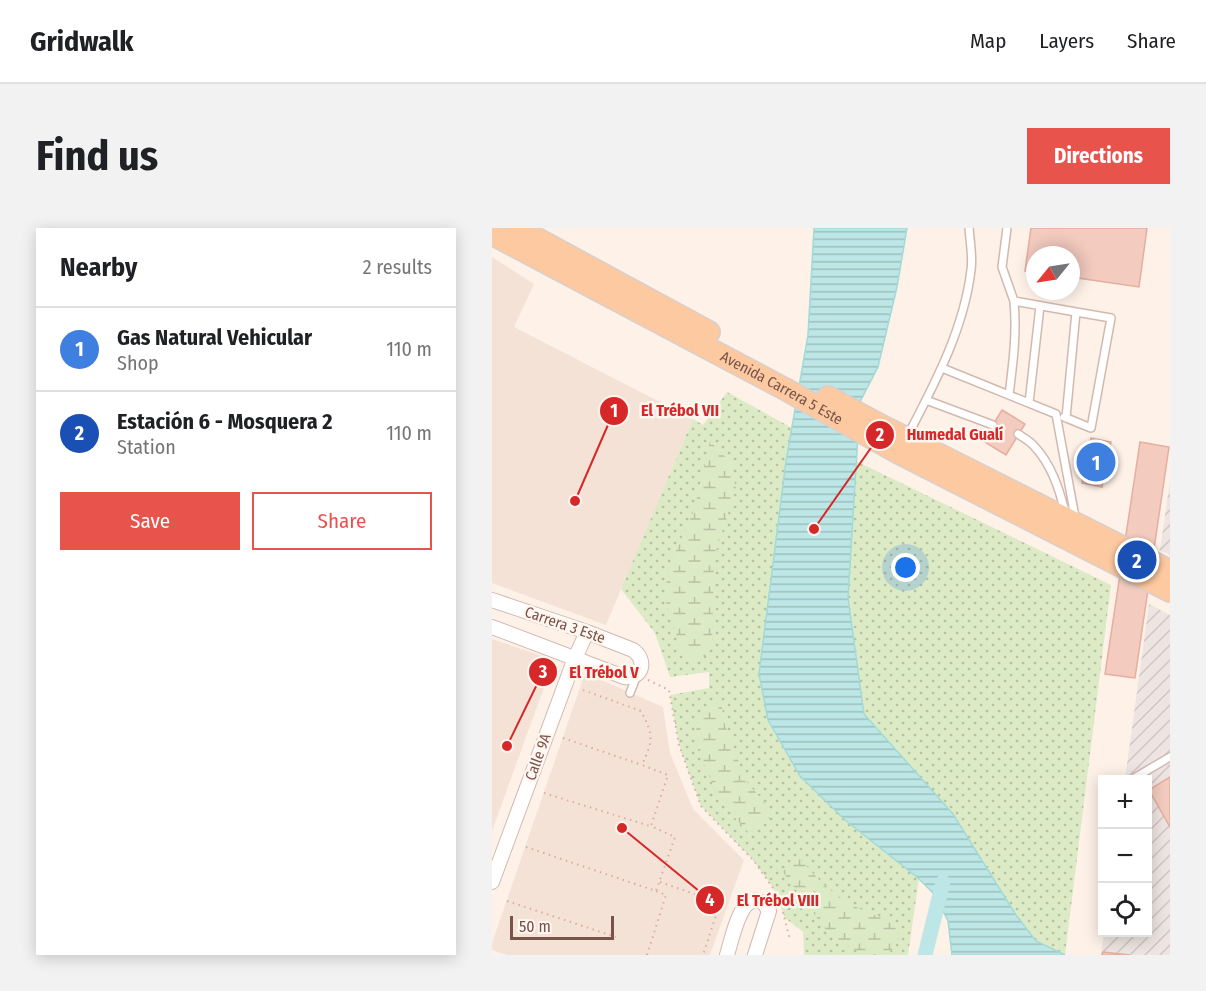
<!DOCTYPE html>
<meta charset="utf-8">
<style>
body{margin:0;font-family:"Fira Sans Condensed",sans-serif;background:#f2f2f2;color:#202124}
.controls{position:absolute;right:18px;bottom:18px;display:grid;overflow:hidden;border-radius:0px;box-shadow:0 3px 15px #0003}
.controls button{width:54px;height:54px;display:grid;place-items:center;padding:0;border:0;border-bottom:2px solid #e0e0e0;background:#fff;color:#202124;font:30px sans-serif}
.compass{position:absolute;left:534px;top:18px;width:54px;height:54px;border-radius:50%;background:#fff;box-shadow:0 3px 15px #0003;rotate:240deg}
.scale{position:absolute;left:18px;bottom:15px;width:104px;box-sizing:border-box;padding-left:6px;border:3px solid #78534b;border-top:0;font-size:16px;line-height:21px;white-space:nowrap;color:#78534b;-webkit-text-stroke:4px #fff6ef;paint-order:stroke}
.you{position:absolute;left:414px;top:340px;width:21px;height:21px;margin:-15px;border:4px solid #fff;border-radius:50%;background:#1a73e8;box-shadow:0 0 0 9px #1a73e833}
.badge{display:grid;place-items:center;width:39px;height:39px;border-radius:50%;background:#e8534c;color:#fff;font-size:20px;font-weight:700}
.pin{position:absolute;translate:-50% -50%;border:3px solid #fff;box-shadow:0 2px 6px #0006}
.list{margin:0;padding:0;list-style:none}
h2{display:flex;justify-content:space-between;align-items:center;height:78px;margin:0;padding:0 24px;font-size:26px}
h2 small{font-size:20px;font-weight:400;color:#757577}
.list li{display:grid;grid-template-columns:39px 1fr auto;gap:18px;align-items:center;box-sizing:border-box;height:84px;padding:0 24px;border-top:2px solid #e0e0e0}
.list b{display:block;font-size:22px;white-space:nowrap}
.list p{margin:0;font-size:20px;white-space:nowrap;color:#757577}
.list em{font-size:20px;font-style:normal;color:#757577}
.actions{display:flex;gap:12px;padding:18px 24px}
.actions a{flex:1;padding:14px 0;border:2px solid #e8534c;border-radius:0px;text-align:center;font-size:21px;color:#e8534c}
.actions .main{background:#e8534c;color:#fff}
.icon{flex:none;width:33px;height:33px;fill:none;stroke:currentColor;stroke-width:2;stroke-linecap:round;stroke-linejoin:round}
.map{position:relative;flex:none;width:678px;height:727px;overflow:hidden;border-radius:0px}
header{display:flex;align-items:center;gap:36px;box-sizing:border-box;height:84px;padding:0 30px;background:#fff;border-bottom:2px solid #e0e0e0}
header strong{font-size:28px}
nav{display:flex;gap:33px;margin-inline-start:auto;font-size:21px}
.intro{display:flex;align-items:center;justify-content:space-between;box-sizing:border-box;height:144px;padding:0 36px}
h1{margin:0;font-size:42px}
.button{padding:15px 27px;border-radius:0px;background:#e8534c;color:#fff;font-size:21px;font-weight:700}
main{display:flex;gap:36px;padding:0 36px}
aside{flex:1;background:#fff;border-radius:0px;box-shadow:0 3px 15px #0003}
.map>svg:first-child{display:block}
.residential{fill:#f5e2d7}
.industrial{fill:url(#industrial-furrows)}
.grass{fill:url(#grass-dots)}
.wetland{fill:url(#wetland-marsh)}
.water{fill:url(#water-rules);stroke:#a2dad8;stroke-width:1.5}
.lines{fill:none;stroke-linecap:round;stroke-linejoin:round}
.canal{stroke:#bce7e6;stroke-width:15}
.building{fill:#f3cbbf;stroke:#e6ae9f;stroke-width:1.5}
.service-casing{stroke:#d2b9b0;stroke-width:10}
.minor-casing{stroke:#d2b9b0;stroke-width:16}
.primary-casing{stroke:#d9cfcd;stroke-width:24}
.path{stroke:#d8ada2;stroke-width:2;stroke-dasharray:1.5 4.5;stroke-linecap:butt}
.service{stroke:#fff;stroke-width:7}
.minor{stroke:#fff;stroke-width:14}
.primary{stroke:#fcc9a1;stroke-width:21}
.labels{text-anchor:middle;stroke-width:5;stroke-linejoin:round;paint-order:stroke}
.street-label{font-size:15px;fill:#78534b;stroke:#fff6ef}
.leader{fill:none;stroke:#d62828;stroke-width:2}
.callout-dot{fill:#d62828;stroke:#fff6ef;stroke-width:2}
.mark-label{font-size:18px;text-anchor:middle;font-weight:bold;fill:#fff}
.callout-label{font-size:16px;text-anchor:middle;font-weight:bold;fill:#d62828;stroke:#fff6ef;stroke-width:5;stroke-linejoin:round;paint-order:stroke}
</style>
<header>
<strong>Gridwalk</strong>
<nav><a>Map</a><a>Layers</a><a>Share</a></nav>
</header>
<div class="intro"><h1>Find us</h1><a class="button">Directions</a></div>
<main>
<aside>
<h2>Nearby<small>2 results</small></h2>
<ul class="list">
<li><span class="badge" style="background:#3f7fe0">1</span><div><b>Gas Natural Vehicular</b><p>Shop</p></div><em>110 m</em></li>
<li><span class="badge" style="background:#1a4fb4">2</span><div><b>Estación 6 - Mosquera 2</b><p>Station</p></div><em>110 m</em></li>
</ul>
<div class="actions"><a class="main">Save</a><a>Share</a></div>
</aside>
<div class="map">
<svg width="678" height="727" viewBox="0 0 678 727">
<defs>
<pattern id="industrial-furrows" width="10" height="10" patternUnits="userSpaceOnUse" patternTransform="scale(1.5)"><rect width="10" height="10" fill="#eee5e2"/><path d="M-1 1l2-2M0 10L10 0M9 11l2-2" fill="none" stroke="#d0c6c3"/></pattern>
<pattern id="grass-dots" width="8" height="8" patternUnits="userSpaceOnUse" patternTransform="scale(1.5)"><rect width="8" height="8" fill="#dcebc6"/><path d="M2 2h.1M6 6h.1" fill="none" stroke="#b7c1a3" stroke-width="1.8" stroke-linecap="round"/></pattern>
<pattern id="wetland-marsh" width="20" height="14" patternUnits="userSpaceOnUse" patternTransform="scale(1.5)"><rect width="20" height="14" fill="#dcebc6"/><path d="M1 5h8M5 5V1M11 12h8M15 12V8" fill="none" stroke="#b7c1a3"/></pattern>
<pattern id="water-rules" width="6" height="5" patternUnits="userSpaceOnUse" patternTransform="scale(1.5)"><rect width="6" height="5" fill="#bce7e6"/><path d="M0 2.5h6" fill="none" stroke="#9ebebc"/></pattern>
</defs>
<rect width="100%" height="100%" fill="#fdf1e8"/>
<path class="residential" d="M0,29L42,56L22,99L201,191L114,397L0,355Z
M0,411L62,432L0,603Z
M93,445L171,479L178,525L201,581L252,632L218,727H15L0,722V715Z"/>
<path class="industrial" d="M678,253V327L668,322Z
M657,376L678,387V727H609L612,705L656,704V552L633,551Z"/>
<path class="grass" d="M235,164L300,200L267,446L353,592L427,650L416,727H312L311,704L293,690L283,663L262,633L209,578L187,517L178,467L217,460V444L178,449L163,405L129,361L201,191L211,197Z
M364,233L619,357L573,727L544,713L524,687L461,586L372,486L356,370L361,255Z"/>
<path class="wetland" d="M218,213L239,235L244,261L222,329L220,415L213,428L199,432L189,421L174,374V358L177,338L202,282Z
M229,474L233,497L254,553L283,587L256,604L231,577L224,563L206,523L204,502L210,482Z
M307,629C327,654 345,671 375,684C386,689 401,692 406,704C410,714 401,720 395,727H372L337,706L290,643Z"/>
<path class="water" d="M322,0H415L405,59L386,139L368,174L356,370L372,486L461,586L524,687L544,713L573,727H460L456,693L443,667L426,650L353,592L308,548L276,492L267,446L294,233L316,107Z"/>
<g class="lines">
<path class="canal" d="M433,727L451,654"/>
</g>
<path class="building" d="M539,0H655L647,59L579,49V27H543V44L533,43Z
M510,182L533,196L514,227L491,213Z
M599,210L619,214L610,259L590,255Z
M648,214L677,219L643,450L613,446Z
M678,549V599L657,562Z
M611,724L638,727H610Z"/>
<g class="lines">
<defs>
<path id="service" d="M515,0L510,39L522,73
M450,140L564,186L583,289
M517,167C521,135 525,105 522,73L584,84L574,190
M434,172L501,197
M537,175L548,78
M572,189L599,200L619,90L584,84
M526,206C532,210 538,213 542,218C559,236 567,260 573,284
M416,207C443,155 472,101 479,42C481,29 478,13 477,0
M138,465L145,447
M644,549L678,529"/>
<path id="minor" d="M0,372L95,404L141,422C155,432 151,451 132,449L0,399
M0,654L83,430L95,404
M235,727C239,714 246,680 258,674C263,671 268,673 272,675L277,683L263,727"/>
<g id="primary">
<path d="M25,0L217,104"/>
<path id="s1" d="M0,6L293,161L407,225L678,363"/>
<path d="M336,169L390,198L678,343"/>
</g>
</defs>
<use href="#service" class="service-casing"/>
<use href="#minor" class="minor-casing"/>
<use href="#primary" class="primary-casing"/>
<path class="path" d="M156,452L177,462L187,517L209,578L262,633L283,663L284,667
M71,510L150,537
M52,565L158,598
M34,619L164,663L183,609L159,598L176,547L150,537C161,512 162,508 149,483L88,461
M168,654L228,675L211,727
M15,673L124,709
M291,684L298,712
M155,727L174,667L164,663"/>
<use href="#service" class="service"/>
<use href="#minor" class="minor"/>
<use href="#primary" class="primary"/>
</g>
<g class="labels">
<g class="street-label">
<text dy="5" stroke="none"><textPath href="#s1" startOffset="328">Avenida Carrera 5 Este</textPath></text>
<text transform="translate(73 397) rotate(19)" y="5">Carrera 3 Este</text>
<text transform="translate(46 529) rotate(-70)" y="5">Calle 9A</text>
</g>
</g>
<path class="leader" d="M83 273L122 183M322 301L388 207M15 518L51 444M130 600L218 672"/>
<g class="callout-dot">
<circle cx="83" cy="273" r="6"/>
<circle cx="322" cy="301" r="6"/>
<circle cx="15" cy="518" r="6"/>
<circle cx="130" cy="600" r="6"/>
<circle cx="122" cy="183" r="15"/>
<circle cx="388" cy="207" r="15"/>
<circle cx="51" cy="444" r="15"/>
<circle cx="218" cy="672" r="15"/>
</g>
<g class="mark-label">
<text x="122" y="189">1</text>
<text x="388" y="213">2</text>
<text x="51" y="450">3</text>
<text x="218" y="678">4</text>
</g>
<g class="callout-label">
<text x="188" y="188">El Trébol VII</text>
<text x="463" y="212">Humedal Gualí</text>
<text x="112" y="450">El Trébol V</text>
<text x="286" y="678">El Trébol VIII</text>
</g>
</svg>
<div class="controls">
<button>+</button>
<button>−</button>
<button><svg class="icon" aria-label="locate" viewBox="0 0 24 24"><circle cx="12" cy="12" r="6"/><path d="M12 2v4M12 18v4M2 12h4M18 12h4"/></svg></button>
</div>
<svg class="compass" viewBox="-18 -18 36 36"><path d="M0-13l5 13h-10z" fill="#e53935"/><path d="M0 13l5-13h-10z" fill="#757577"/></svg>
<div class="scale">50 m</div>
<div class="you"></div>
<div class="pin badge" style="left:604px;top:234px;background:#3f7fe0">1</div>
<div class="pin badge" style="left:645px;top:332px;background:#1a4fb4">2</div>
</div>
</main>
